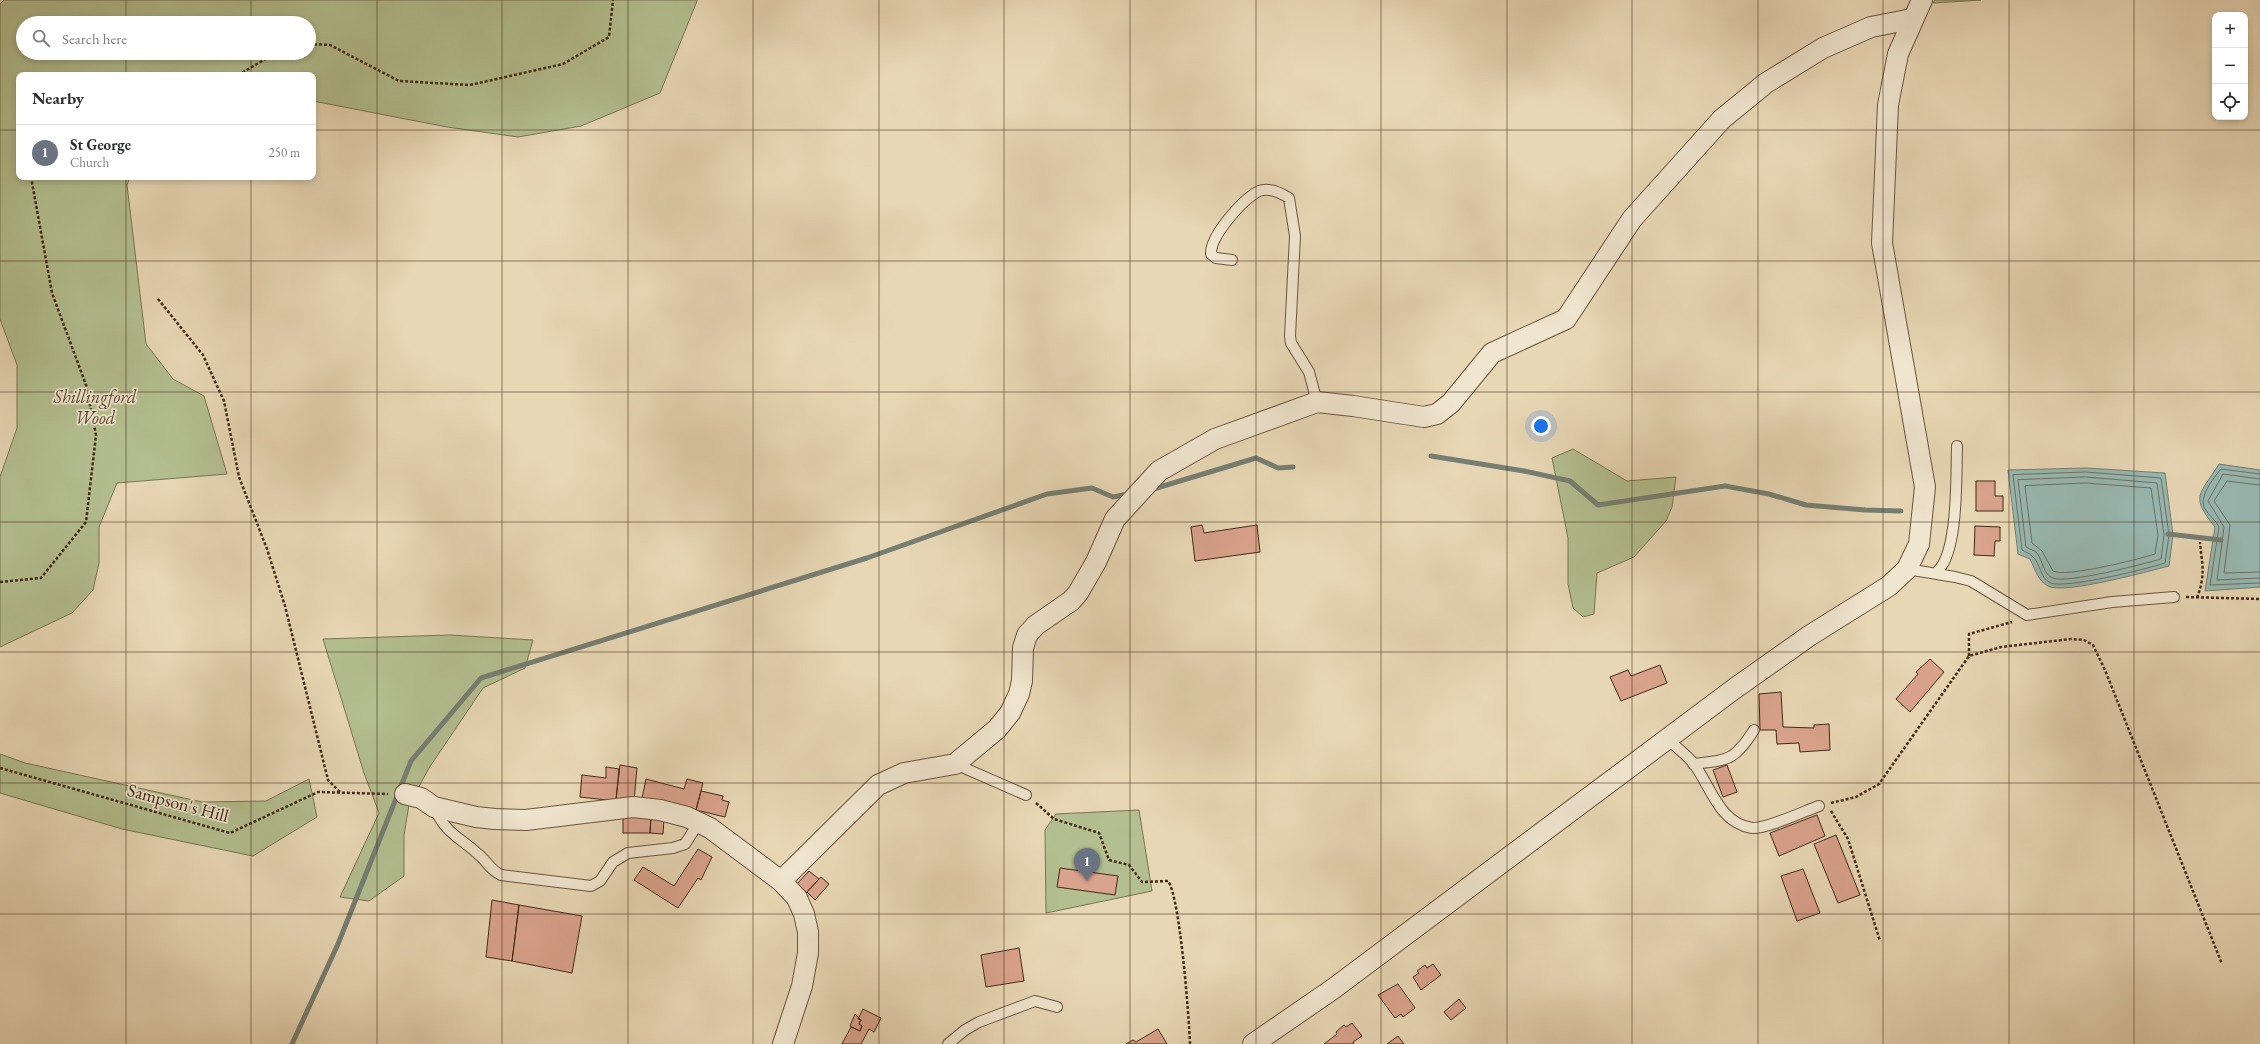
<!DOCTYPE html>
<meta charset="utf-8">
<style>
body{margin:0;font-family:"EB Garamond",serif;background:#f2f2f3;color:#2b2b33}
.controls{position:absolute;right:12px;top:12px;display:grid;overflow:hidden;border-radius:8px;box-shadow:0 2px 6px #0003}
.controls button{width:36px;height:36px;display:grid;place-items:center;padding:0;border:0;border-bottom:1px solid #e1e1e2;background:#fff;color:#2b2b33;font:20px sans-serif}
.you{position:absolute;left:1541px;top:426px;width:14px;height:14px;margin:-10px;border:3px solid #fff;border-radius:50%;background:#1a73e8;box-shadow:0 0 0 6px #1a73e833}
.badge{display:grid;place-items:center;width:26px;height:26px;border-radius:50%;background:#0b8043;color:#fff;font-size:13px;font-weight:700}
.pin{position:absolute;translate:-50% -33px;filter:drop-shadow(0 1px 2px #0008)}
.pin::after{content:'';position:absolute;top:21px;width:14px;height:12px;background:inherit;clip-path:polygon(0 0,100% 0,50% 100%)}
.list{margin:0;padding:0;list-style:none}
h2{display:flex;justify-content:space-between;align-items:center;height:52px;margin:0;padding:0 16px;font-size:17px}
h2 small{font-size:13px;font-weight:400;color:#7c7c81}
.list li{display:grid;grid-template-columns:26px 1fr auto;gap:12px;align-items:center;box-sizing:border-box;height:56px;padding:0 16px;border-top:1px solid #e1e1e2}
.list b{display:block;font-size:15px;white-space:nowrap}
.list p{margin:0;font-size:13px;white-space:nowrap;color:#7c7c81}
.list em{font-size:13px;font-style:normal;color:#7c7c81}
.icon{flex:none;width:22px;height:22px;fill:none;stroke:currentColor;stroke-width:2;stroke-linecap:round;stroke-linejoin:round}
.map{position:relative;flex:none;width:2260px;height:1044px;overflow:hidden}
.search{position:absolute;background:#fff;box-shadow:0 2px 6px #0003;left:16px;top:16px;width:300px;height:44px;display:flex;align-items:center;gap:10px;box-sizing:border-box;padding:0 14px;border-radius:22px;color:#7c7c81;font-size:15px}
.panel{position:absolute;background:#fff;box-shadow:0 2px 6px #0003;left:16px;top:72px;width:300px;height:108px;border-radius:8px}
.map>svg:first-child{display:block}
.green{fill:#b3bf90;stroke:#7b7452;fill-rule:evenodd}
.water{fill:#98b9b2;stroke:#767f73}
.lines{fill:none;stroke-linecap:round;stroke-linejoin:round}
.shore{stroke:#6e7064;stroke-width:1}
.stream{stroke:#767f73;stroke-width:5}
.building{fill:#daa38d;stroke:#432815}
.lane-casing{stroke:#6c543d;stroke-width:12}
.street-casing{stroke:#6c543d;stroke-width:22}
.path{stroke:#432815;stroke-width:2.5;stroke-dasharray:3 2;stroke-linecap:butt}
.lane{stroke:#f0e5cf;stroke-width:10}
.street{stroke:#f0e5cf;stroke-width:20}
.grid{fill:none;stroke:#432815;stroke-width:1;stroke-opacity:0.55}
.labels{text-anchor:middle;stroke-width:3.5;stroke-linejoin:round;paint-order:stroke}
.park-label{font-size:18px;font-style:italic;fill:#59462e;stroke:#f0e5cf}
.street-label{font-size:18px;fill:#432815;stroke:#f0e5cf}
</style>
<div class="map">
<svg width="2260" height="1044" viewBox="0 0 2260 1044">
<rect width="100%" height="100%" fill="#e8d7b5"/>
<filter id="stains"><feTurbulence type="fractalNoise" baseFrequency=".005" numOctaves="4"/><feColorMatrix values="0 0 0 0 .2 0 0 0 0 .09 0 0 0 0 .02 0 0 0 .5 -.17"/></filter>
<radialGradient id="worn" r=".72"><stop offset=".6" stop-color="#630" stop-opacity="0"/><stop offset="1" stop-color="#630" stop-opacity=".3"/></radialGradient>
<path class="green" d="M4,0H697V1L660,93L581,126L518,137L447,127L313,101V75H19V177H130L127,185L146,344L173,379L204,396L227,474L117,483L99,527V563L93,590L72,613L0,647V477L17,428V365L0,319V4ZM23,23H309V53H23Z
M1935,0H1981L1933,3Z
M1573,449L1627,481L1676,477L1672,507L1666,521L1634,557L1597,573L1594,614L1583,617L1573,608L1568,584V538L1552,458Z
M450,635L533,640L525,668L483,688L429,768L409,805L404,835V876L369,901L340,897L379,813L364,773L323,639Z
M0,754L25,763L202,802L266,801L309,779L317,817L253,856L122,829L0,793Z
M1139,810L1152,891L1046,913L1045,830L1056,814Z"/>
<path class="water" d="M2219,464L2260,470V587L2205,591L2215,527C2190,496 2199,496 2219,464Z
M2086,468L2165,473L2173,535L2169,566C2149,571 2063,595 2048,586C2038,581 2035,569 2030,559L2018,554L2008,470Z"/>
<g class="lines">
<path class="shore" d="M2086,472L2161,478L2169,535L2165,563C2147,569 2065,589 2051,583C2039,578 2041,563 2032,556C2029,553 2025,552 2022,550L2013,475Z
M2260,474L2221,469C2213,479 2198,497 2205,509C2209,516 2216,520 2219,527L2210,585L2260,583
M2086,477L2157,483L2164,535L2161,559C2144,564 2066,584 2053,578C2043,575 2043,560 2037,553C2034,550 2029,549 2026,547L2018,480Z
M2260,479L2223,474L2208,501L2224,527L2217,580L2260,578
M2086,483L2151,488L2158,535L2155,554C2139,559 2065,578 2053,571L2042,551L2032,543L2025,486Z
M2260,485L2227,481L2214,501L2230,525L2224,573L2260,572"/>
<path class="stream" d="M1431,456L1524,471L1570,481L1598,505L1725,486L1769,494L1806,505L1865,510L1901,511
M1150,490L1256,458L1278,468L1293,467
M2168,534L2221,540
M292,1044L338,944L411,761L481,678L867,558L1047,494L1092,488L1113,497L1128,494"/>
</g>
<path class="building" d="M1976,481H1995V496H2003V511H1976Z
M1202,525L1204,533L1257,525L1260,552L1195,561L1191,527Z
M1975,526L2000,527V541H1995L1994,556L1974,555Z
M1930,659L1944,672L1910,712L1896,699L1918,674L1916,672Z
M1660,665L1667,683L1621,701L1610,677L1628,670L1631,676Z
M1781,692L1783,727L1814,728V725L1829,724L1830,750L1800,752L1799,743L1777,744L1776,730H1760L1759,694Z
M620,765L637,768L634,801L616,799Z
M1727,765L1737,792L1723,797L1713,770Z
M606,767L619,769L616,801L580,797L582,775L606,778Z
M646,779L684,789L687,779L703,783L696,810L642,798Z
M701,791L723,796L722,800L729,802L725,817L696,810Z
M1817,815L1825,836L1779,856L1770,833Z
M623,816L651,817L650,833H623Z
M651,817L664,819L663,834L650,833Z
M1836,835L1860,895L1838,903L1814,844Z
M698,849L712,857L701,880L698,878L678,908L634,880L643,867L674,886Z
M1060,868L1118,876L1115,895L1057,887Z
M1803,869L1820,913L1797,921L1781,876Z
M809,871L819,879L806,893L796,885Z
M821,877L829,884L815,900L807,892Z
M492,900L519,905L512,961L486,957Z
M519,905L582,916L572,973L512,961Z
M1019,948L1024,981L986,987L981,955Z
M1433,964L1441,975L1421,990L1413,977L1419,973L1417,971L1425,965L1427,968Z
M1398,984L1415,1008L1403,1017L1401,1014L1395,1018L1378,995Z
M1459,999L1466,1008L1451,1020L1444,1012Z
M863,1009L881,1018L874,1032L869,1029L861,1044H842L851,1027L860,1031L862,1026L859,1024L861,1020L858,1019Z
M855,1014L861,1020L859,1024L862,1026L860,1031L850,1026Z
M1352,1023L1362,1036L1353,1042L1354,1044H1324L1337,1034L1336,1032L1344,1025L1346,1027Z
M1158,1029L1167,1044H1126L1133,1040L1136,1042Z
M1398,1036L1404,1044H1387Z"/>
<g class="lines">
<defs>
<path id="lane" d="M1232,260L1216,258L1211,254C1210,236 1243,199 1259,191C1269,187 1281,193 1289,198L1295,236L1290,336L1291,343L1309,372L1317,402
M1907,569L1955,577L1971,581L2027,615L2112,602L2174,597
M1935,573C1959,558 1956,474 1957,446
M1667,739C1676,747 1687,755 1694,764C1711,787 1719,823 1752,828C1766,829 1805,811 1819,806
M955,764L1026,795
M1693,764C1729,760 1734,761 1754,730
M434,807C446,834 458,836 478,854C487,861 490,870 501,875L591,886L600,881L613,862L628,853L673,848L685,844L699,822
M948,1044L965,1030L979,1022L1035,1001L1057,1007"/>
<path id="street" d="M405,794L421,798L434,807L476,817L495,819L526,820L633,807L660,810L687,817L710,828L781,881L797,898L804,914L808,932V953L802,986L783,1044
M781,881L878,785L904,773L955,764L997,729L1010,713L1019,694L1022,681L1023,648L1027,635L1036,625L1071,601L1078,593L1096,562L1115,519L1159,471L1215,439L1317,402L1353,406L1424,417L1437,414L1451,403L1492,353L1566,319L1632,219L1722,119L1766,83L1823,48L1871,27L1912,19
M1253,1044L1333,989L1734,689L1809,636L1889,586L1907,569L1919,544L1925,487L1882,243L1888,105L1898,54L1922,0"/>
</defs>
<use href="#lane" class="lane-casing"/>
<use href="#street" class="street-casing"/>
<path class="path" d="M309,44L330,45L399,81L470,85L563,64L609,37L613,0
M238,75L276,53
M158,299L203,355L224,401L239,477L267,549L285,606L328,780L340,792
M0,582L41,578L86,522L96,435L86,385L52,293L31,177
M2186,597L2260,599
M2197,598C2206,573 2202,566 2200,542
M1969,656V634L2012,622
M0,768L230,833L318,792L388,794
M1036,803L1054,819L1099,833L1109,860L1129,865L1142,882L1168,881C1180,897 1189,1017 1190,1044
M1831,803L1856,797L1879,784L1969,656L2001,647L2071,639L2084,640L2093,645L2105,670L2222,964
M1831,811L1848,839L1880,941"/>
<use href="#lane" class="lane"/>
<use href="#street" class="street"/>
</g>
<path class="grid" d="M126,0V23M251,0V23M377,0V1044M502,0V1044M628,0V1044M753,0V1044M879,0V1044M1004,0V1044M1130,0V1044M1256,0V1044M1381,0V1044M1507,0V1044M1632,0V1044M1758,0V1044M1883,0V1044M2009,0V1044M2134,0V1044M126,53V75M251,53V75M0,130H19M313,130H2260M126,177V1044M251,177V1044M0,261H2260M0,392H2260M0,522H2260M0,652H2260M0,783H2260M0,914H2260"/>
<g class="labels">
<g class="park-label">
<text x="95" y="403">Shillingford<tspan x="95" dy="21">Wood</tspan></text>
</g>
<g class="street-label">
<text transform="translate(178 803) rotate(15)" y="6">Sampson's Hill</text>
</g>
</g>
<rect width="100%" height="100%" filter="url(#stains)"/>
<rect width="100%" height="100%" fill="url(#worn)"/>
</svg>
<div class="controls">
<button>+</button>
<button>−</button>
<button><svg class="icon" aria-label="locate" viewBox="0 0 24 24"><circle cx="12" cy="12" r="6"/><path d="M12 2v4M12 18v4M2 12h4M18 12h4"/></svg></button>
</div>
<div class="you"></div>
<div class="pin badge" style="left:1087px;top:881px;background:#6b7280">1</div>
<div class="search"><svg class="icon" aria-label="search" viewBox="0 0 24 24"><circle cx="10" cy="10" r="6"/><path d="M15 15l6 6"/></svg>Search here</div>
<section class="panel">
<h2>Nearby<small></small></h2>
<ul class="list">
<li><span class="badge" style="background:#6b7280">1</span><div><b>St George</b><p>Church</p></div><em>250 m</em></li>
</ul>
</section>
</div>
